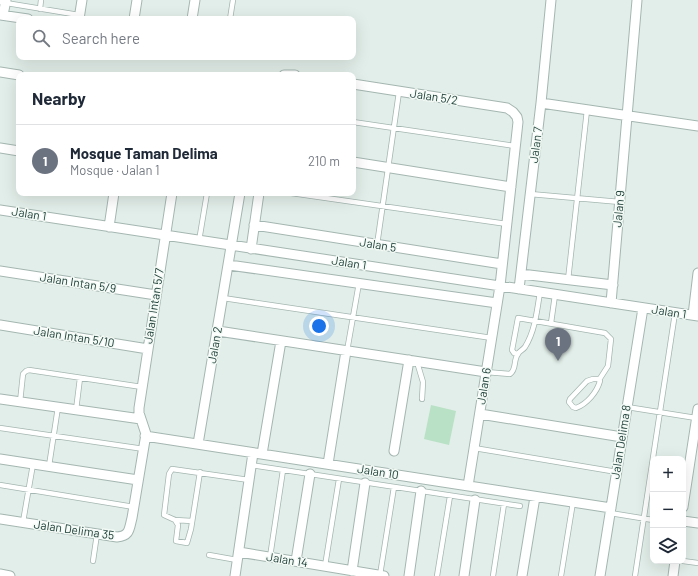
<!DOCTYPE html>
<meta charset="utf-8">
<style>
body{margin:0;font-family:Barlow,sans-serif;background:#f2f2f3;color:#1f2937}
.controls{position:absolute;right:12px;bottom:12px;display:grid;overflow:hidden;border-radius:8px;box-shadow:0 4px 16px #0002}
.controls button{width:36px;height:36px;display:grid;place-items:center;padding:0;border:0;border-bottom:1px solid #e0e1e3;background:#fff;color:#1f2937;font:20px sans-serif}
.you{position:absolute;left:319px;top:326px;width:14px;height:14px;margin:-10px;border:3px solid #fff;border-radius:50%;background:#1a73e8;box-shadow:0 0 0 6px #1a73e833}
.badge{display:grid;place-items:center;width:26px;height:26px;border-radius:50%;background:#0b8043;color:#fff;font-size:13px;font-weight:700}
.pin{position:absolute;translate:-50% -33px;filter:drop-shadow(0 1px 2px #0008)}
.pin::after{content:'';position:absolute;top:21px;width:14px;height:12px;background:inherit;clip-path:polygon(0 0,100% 0,50% 100%)}
.list{margin:0;padding:0;list-style:none}
h2{display:flex;justify-content:space-between;align-items:center;height:52px;margin:0;padding:0 16px;font-size:17px}
h2 small{font-size:13px;font-weight:400;color:#747a83}
.list li{display:grid;grid-template-columns:26px 1fr auto;gap:12px;align-items:center;box-sizing:border-box;height:72px;padding:0 16px;border-top:1px solid #e0e1e3}
.list b{display:block;font-size:15px;white-space:nowrap}
.list p{margin:0;font-size:13px;white-space:nowrap;color:#747a83}
.list em{font-size:13px;font-style:normal;color:#747a83}
.icon{flex:none;width:22px;height:22px;fill:none;stroke:currentColor;stroke-width:2;stroke-linecap:round;stroke-linejoin:round}
.map{position:relative;flex:none;width:698px;height:576px;overflow:hidden}
.search{position:absolute;background:#fff;box-shadow:0 4px 16px #0002;left:16px;top:16px;width:340px;height:44px;display:flex;align-items:center;gap:10px;box-sizing:border-box;padding:0 14px;border-radius:8px;color:#747a83;font-size:15px}
.panel{position:absolute;background:#fff;box-shadow:0 4px 16px #0002;left:16px;top:72px;width:340px;height:124px;border-radius:8px}
.map>svg:first-child{display:block}
.green{fill:#b9e1c5}
.lines{fill:none;stroke-linecap:round;stroke-linejoin:round}
.service-casing{stroke:#a4b6b1;stroke-width:6}
.minor-casing{stroke:#a4b6b1;stroke-width:11}
.service{stroke:#fff;stroke-width:4.5}
.minor{stroke:#fff;stroke-width:9}
.labels{text-anchor:middle;stroke-width:3;stroke-linejoin:round;paint-order:stroke}
.street-label{font-size:12px;fill:#204039;stroke:#f3faf6}
</style>
<div class="map">
<svg width="698" height="576" viewBox="0 0 698 576">
<rect width="100%" height="100%" fill="#e2eee9"/>
<path class="green" d="M431,405L456,411L449,445L424,439Z"/>
<g class="lines">
<defs>
<path id="service" d="M0,2L79,15
M40,9L41,0
M230,19L233,0
M353,122L515,146
M291,193L507,224
M530,194L620,202
M199,241L207,193
M377,245L399,92
M568,280L587,110
M223,298L492,338
M551,323L555,295
M347,351L359,283
M517,354L514,353L512,350L518,318L605,333L611,339L608,366L599,380
M417,362L423,382L422,399
M486,372L510,374C517,369 513,360 518,354C519,351 523,350 525,347C535,331 537,311 540,292
M593,379H598L600,381C597,392 587,404 576,408L573,407L569,402L570,399L587,381Z
M20,402L23,374L26,371L29,370L142,387
M627,407L696,418
M76,410L80,378
M0,428L144,449
M474,448L617,472
M251,465L520,506
M49,466L58,407
M0,485L134,507
M610,513L653,520
M175,520L178,525L176,541L187,543L191,529L200,472
M192,521L175,520L164,515L169,474L172,469L249,480
M23,522L33,464
M209,555L237,560
M270,557L283,470
M93,561L97,534
M683,561L698,563
M325,566L339,479
M380,575L394,487
M437,576L450,496
M493,576L504,504
M561,576L573,502
M635,576L675,313"/>
<path id="minor" d="M0,15L28,19
M3,15L6,0
M79,19L82,0
M134,19L137,0
M192,19L195,0
M0,72L19,75
M284,75H295
M353,84L507,108L513,112L517,117L518,122L500,286L468,486
M541,103L698,126
M0,148L19,151
M353,162L511,187
M0,210L698,316
M254,225L502,264
M109,227L114,193
M251,249L259,193
M229,265L497,303
M0,271L156,295
M521,274L613,285
M519,289L541,103L551,0
M611,303L637,0
M693,315L698,273
M0,325L148,349
M218,331L486,372
M0,399L141,419
M480,414L622,437
M145,436L611,508
M198,444L240,193
M394,451L409,360
M262,454L281,341
M0,459L138,480
M328,464L346,351
M683,507L698,409
M0,519L117,537C130,536 129,529 132,518L146,434L139,413V408L172,193
M683,521L698,523
M239,552L384,576
M296,561L310,474
M352,571L365,483
M0,574L10,576
M235,576L253,453
M409,576L421,491
M464,576L475,500
M522,576L535,497
M600,576L643,308
M673,576L675,561"/>
</defs>
<use href="#service" class="service-casing"/>
<use href="#minor" class="minor-casing"/>
<use href="#service" class="service"/>
<use href="#minor" class="minor"/>
</g>
<g class="labels">
<g class="street-label">
<text transform="translate(434 97) rotate(9)" y="4">Jalan 5/2</text>
<text transform="translate(536 145) rotate(-83)" y="4">Jalan 7</text>
<text transform="translate(619 209) rotate(-85)" y="4">Jalan 9</text>
<text transform="translate(29 214) rotate(9)" y="4">Jalan 1</text>
<text transform="translate(378 245) rotate(9)" y="4">Jalan 5</text>
<text transform="translate(349 263) rotate(9)" y="4">Jalan 1</text>
<text transform="translate(78 283) rotate(9)" y="4">Jalan Intan 5/9</text>
<text transform="translate(154 306) rotate(-81)" y="4">Jalan Intan 5/7</text>
<text transform="translate(669 312) rotate(9)" y="4">Jalan 1</text>
<text transform="translate(74 337) rotate(9)" y="4">Jalan Intan 5/10</text>
<text transform="translate(215 345) rotate(-80)" y="4">Jalan 2</text>
<text transform="translate(484 386) rotate(-81)" y="4">Jalan 6</text>
<text transform="translate(621 442) rotate(-81)" y="4">Jalan Delima 8</text>
<text transform="translate(378 472) rotate(9)" y="4">Jalan 10</text>
<text transform="translate(74 530) rotate(8)" y="4">Jalan Delima 35</text>
<text transform="translate(287 560) rotate(9)" y="4">Jalan 14</text>
</g>
</g>
</svg>
<div class="controls">
<button>+</button>
<button>−</button>
<button><svg class="icon" aria-label="layers" viewBox="0 0 24 24"><path d="M12 4l9 5-9 5-9-5zM3 14l9 5 9-5"/></svg></button>
</div>
<div class="you"></div>
<div class="pin badge" style="left:558px;top:361px;background:#6b7280">1</div>
<div class="search"><svg class="icon" aria-label="search" viewBox="0 0 24 24"><circle cx="10" cy="10" r="6"/><path d="M15 15l6 6"/></svg>Search here</div>
<section class="panel">
<h2>Nearby<small></small></h2>
<ul class="list">
<li><span class="badge" style="background:#6b7280">1</span><div><b>Mosque Taman Delima</b><p>Mosque · Jalan 1</p></div><em>210 m</em></li>
</ul>
</section>
</div>
